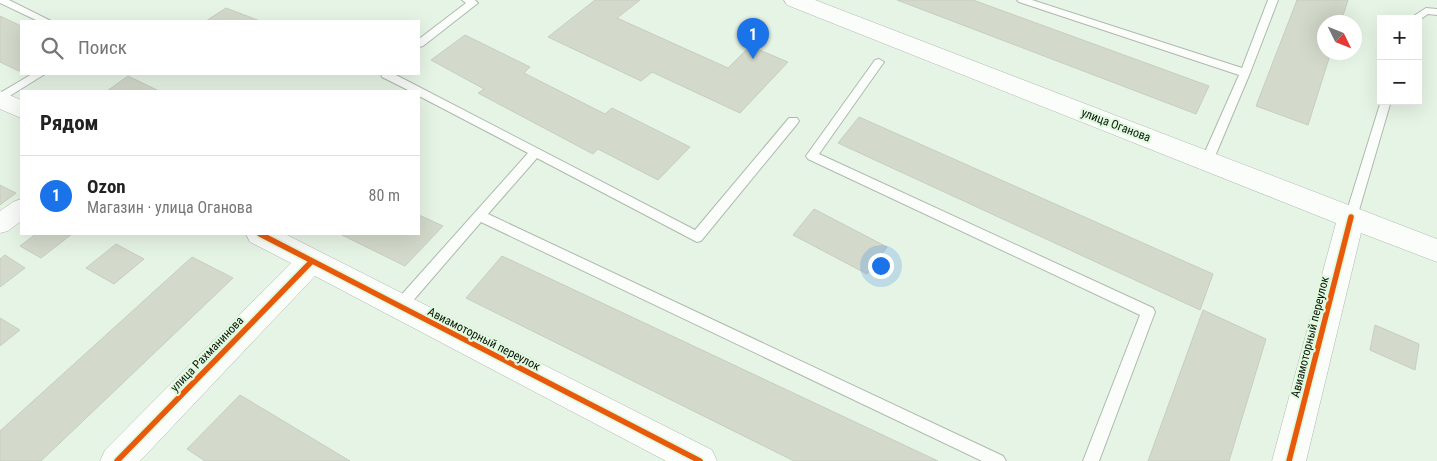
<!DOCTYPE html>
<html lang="ru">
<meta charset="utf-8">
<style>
body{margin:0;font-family:"Roboto Condensed",sans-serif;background:#f2f2f2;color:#222}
.controls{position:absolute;right:15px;top:15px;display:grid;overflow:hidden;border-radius:0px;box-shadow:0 5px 20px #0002}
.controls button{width:45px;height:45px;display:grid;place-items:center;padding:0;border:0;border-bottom:1px solid #e0e0e0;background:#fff;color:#222;font:25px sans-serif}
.compass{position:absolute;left:1317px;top:15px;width:45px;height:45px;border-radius:50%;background:#fff;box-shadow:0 5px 20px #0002;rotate:133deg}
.you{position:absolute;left:880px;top:265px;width:18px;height:18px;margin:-12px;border:4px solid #fff;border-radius:50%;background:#1a73e8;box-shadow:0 0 0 8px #1a73e833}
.badge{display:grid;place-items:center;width:32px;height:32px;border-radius:50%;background:#1a73e8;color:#fff;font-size:16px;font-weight:700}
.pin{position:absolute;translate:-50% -41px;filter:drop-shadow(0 1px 2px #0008)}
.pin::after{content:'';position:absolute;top:26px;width:18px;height:15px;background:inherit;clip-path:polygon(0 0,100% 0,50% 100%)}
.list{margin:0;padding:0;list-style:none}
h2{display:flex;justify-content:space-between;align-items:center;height:65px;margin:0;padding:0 20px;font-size:21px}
h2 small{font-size:16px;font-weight:400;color:#767676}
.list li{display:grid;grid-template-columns:32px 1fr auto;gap:15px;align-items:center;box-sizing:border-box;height:80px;padding:0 20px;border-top:1px solid #e0e0e0}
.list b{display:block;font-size:19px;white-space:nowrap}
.list p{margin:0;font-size:16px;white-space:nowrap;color:#767676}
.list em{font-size:16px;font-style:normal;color:#767676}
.icon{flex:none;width:28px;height:28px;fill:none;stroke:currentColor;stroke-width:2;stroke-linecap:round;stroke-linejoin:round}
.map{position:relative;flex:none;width:1437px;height:461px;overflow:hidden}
.search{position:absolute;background:#fff;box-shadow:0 5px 20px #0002;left:20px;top:20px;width:400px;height:55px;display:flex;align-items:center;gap:12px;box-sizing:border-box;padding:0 18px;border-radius:0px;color:#767676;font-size:19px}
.panel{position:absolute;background:#fff;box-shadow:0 5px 20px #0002;left:20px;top:90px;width:400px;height:145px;border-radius:0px}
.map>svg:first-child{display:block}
.building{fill:#d3dacb;stroke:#c7cdc0}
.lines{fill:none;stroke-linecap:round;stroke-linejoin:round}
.lane-casing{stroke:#aeb9ad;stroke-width:2}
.street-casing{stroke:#aeb9ad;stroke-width:1}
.secondary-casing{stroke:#aeb9ad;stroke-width:1}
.lane{fill:#fbfdfb;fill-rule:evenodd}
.street{fill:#fbfdfb;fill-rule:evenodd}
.secondary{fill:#fbfdfb;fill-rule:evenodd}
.cycleway-casing{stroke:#e1fadf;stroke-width:9}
.cycleway{stroke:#e8590c;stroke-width:5.5}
.labels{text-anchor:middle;stroke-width:4.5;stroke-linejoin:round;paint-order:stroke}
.street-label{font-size:12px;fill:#0d160c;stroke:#e1fadf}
</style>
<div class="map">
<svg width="1437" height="461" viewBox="0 0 1437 461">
<rect width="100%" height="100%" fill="#e6f4e5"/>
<path class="building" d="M595,0H640L617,18L728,68L750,46L788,62L740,113L652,72L641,81L548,37Z
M897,0H973L1209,86L1196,114Z
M1297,0H1348L1341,22H1324V52H1331L1308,125L1256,106Z
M226,8L260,21H206Z
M0,16L21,26V70L19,71L0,62Z
M465,35L530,67L524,73L605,114L612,108L690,147L658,180L598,149L593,154L478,93L484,89L431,60Z
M128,76L159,91H107Z
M859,117L1213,274L1200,310L838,143Z
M0,185L16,193L0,205Z
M814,209L887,247L867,274L793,235Z
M419,215L443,226L405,266L340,234H419Z
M36,234H72L41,258L20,246Z
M116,244L144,259L114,284L86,268Z
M5,255L25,268L0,287V259Z
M502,256L938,461H794L466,298Z
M192,257L233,278L41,461H0V431Z
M1203,310L1266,339L1229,461H1148Z
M0,318L20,330L0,346Z
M1375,325L1419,344L1415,370L1370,350Z
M240,395L350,461H205L187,449Z"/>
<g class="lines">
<defs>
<path id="lane" d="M0,0H9L51,21H38L0,3Z
M462,0H475L478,3L423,46L419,47V39L466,3Z
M1017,0H1032L1242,68L1268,0H1278L1250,73L1213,161L1207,165L1201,161L1239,75L1019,2Z
M1426,8L1437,9V15L1428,14L1418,21V19H1409Z
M879,59L884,62L819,154L1153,308L1155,312L1099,461H1083L1140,315L808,159L806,156L875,60Z
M32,74H45L0,102V93Z
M381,74H394L695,230L789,118H797L799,121L797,124L701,241L697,242L537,158L488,214L1003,456L1006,461H982L481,222L405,310L400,312L395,310L393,306L395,302L528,153L419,96V91H410L382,77Z
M1381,101H1391L1357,217L1355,220H1347L1345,217Z"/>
<path id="street" d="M21,199V221L8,231L0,233V211L13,202Z"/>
<path id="secondary" d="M784,0H815L1437,239V262L1361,233L1306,461H1272L1336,223L787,5Z
M0,91L21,100V118L0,109Z
M246,234H285L712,450L717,461H666L315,276L140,461H100L105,450L291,263L250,242Z"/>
</defs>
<use href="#lane" class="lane-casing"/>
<use href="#street" class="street-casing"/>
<use href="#secondary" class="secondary-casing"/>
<use href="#lane" class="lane"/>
<use href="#street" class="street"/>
<use href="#secondary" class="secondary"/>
<defs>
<path id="cycleway" d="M260,234L700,461
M117,461L312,261
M1289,461L1351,217"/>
</defs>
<use href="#cycleway" class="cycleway-casing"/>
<use href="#cycleway" class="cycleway"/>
</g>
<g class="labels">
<g class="street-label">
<text transform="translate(1116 125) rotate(21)" y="4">улица Оганова</text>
<text transform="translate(1310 337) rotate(-76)" y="4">Авиамоторный переулок</text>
<text transform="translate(484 339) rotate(27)" y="4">Авиамоторный переулок</text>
<text transform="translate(207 354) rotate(-46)" y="4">улица Рахманинова</text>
</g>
</g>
</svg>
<div class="controls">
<button>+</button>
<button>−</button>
</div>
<svg class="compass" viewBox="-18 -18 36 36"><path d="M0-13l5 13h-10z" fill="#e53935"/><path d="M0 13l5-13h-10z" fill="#767676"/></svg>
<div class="you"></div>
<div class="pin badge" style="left:753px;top:59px">1</div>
<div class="search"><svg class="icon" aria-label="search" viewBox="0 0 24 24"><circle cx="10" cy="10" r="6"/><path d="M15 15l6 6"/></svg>Поиск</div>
<section class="panel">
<h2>Рядом<small></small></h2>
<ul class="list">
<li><span class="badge">1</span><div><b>Ozon</b><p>Магазин · улица Оганова</p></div><em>80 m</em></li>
</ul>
</section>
</div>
